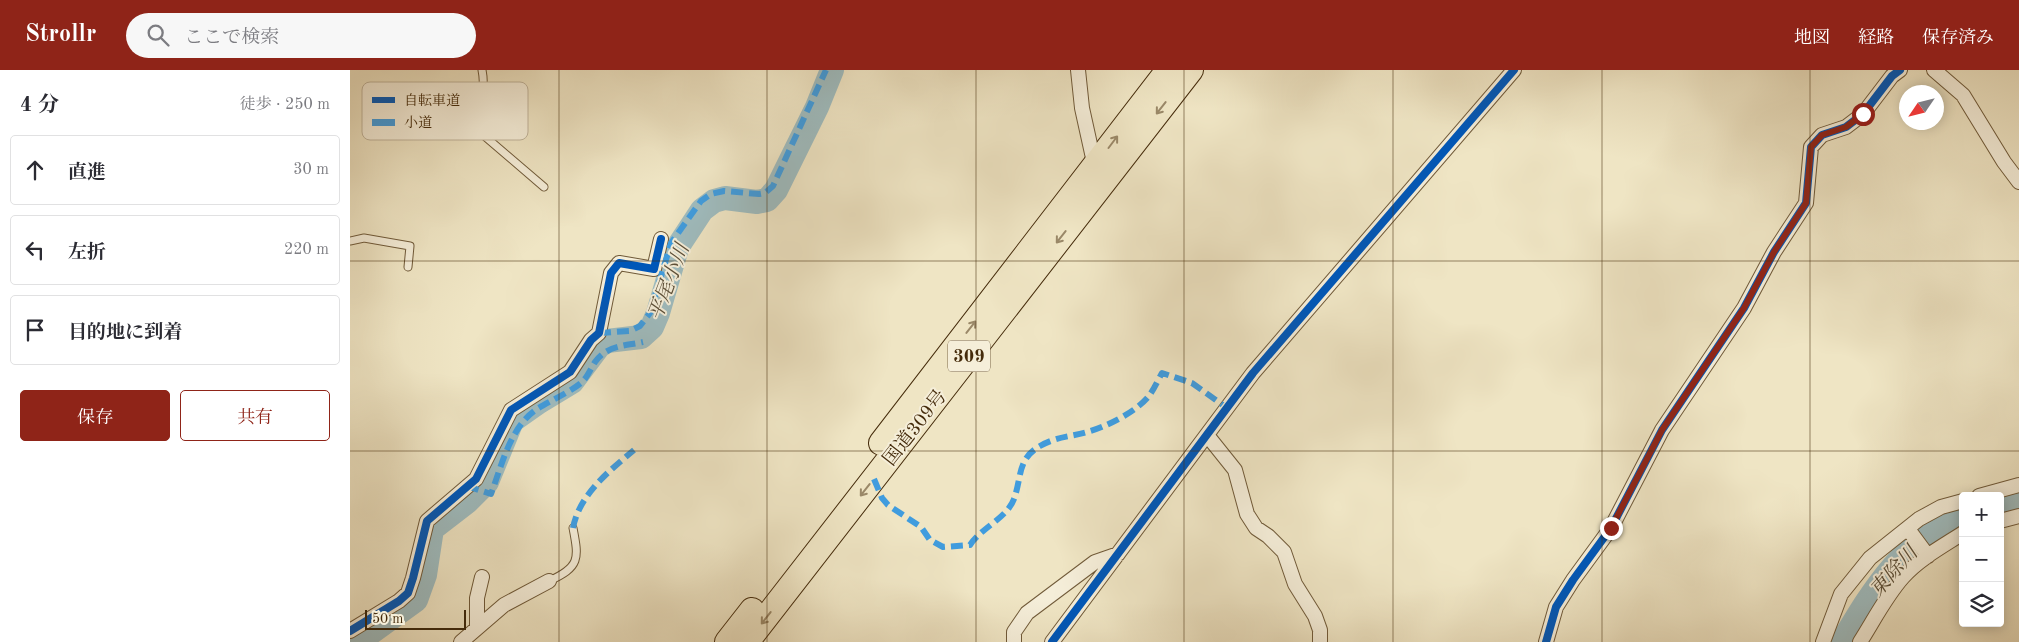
<!DOCTYPE html>
<html lang="ja">
<meta charset="utf-8">
<style>
body{margin:0;font-family:"Old Standard TT","Noto Serif JP",serif;background:#f7f7f7;color:#2b2b33}
.controls{position:absolute;right:15px;bottom:15px;display:grid;overflow:hidden;border-radius:5px;box-shadow:0 2px 12px #0003}
.controls button{width:45px;height:45px;display:grid;place-items:center;padding:0;border:0;border-bottom:1px solid #e1e1e2;background:#fff;color:#2b2b33;font:25px sans-serif}
.compass{position:absolute;left:1549px;top:15px;width:45px;height:45px;border-radius:50%;background:#fff;box-shadow:0 2px 12px #0003;rotate:235deg}
.scale{position:absolute;left:15px;bottom:12px;width:101px;box-sizing:border-box;padding-left:5px;border:2px solid #452b0b;border-top:0;font-size:14px;line-height:18px;white-space:nowrap;color:#452b0b;-webkit-text-stroke:4px #f5eed9;paint-order:stroke}
.stop{position:absolute;width:15px;height:15px;margin:-11px;border:4px solid #8f2418;border-radius:50%;background:#fff}
.stop.end{background:#8f2418;border-color:#fff;box-shadow:0 1px 5px #0008}
.list{margin:0;padding:0;list-style:none}
h2{display:flex;justify-content:space-between;align-items:center;height:65px;margin:0;padding:0 20px;font-size:21px}
h2 small{font-size:16px;font-weight:400;color:#7c7c81}
.list li{display:grid;grid-template-columns:32px 1fr auto;gap:15px;align-items:center;box-sizing:border-box;height:70px;margin:0 10px 10px;padding:0 10px;border:1px solid #e1e1e2;border-radius:5px}
.list b{display:block;font-size:19px;white-space:nowrap}
.list em{font-size:16px;font-style:normal;color:#7c7c81}
.actions{display:flex;gap:10px;padding:15px 20px}
.actions a{flex:1;padding:11px 0;border:1px solid #8f2418;border-radius:5px;text-align:center;font-size:18px;color:#8f2418}
.actions .main{background:#8f2418;color:#fff}
.icon{flex:none;width:28px;height:28px;fill:none;stroke:currentColor;stroke-width:2;stroke-linecap:round;stroke-linejoin:round}
.map{position:relative;flex:none;width:1669px;height:572px;overflow:hidden}
header{display:flex;align-items:center;gap:30px;box-sizing:border-box;height:70px;padding:0 25px;background:#8f2418;color:#fff}
header strong{font-size:24px}
nav{display:flex;gap:28px;margin-inline-start:auto;font-size:18px}
.search{width:350px;height:45px;background:#f7f7f7;display:flex;align-items:center;gap:12px;box-sizing:border-box;padding:0 18px;border-radius:28px;color:#7c7c81;font-size:19px}
main{display:flex}
aside{flex:1;background:#fff}
.map>svg:first-child{display:block}
.lines{fill:none;stroke-linecap:round;stroke-linejoin:round}
.river{stroke:#9fbcbf;stroke-width:24}
.service-casing{stroke:#705a39;stroke-width:9}
.minor-casing{stroke:#705a39;stroke-width:16}
.trunk-casing{stroke:#452b0b;stroke-width:26}
.service{stroke:#f5eed9;stroke-width:7}
.minor{stroke:#f5eed9;stroke-width:14}
.trunk{stroke:#efe5c4;stroke-width:24}
.quiet{stroke:#409cde;stroke-width:6;stroke-dasharray:12 6;stroke-linecap:butt}
.cycleway-casing{stroke:#f5eed9;stroke-width:11}
.cycleway{stroke:#0057b8;stroke-width:8}
.oneway{stroke:#9a8868}
.route{stroke:#8f2418;stroke-width:6}
.grid{fill:none;stroke:#452b0b;stroke-width:1;stroke-opacity:0.55}
.labels{text-anchor:middle;stroke-width:4;stroke-linejoin:round;paint-order:stroke}
.shield{fill:#f5eed9;stroke:#7a6649;stroke-width:1}
.shield-label{font-size:18px;font-weight:bold;fill:#452b0b}
.street-label{font-size:19px;fill:#452b0b;stroke:#f5eed9}
.water-label{font-size:20px;font-style:italic;fill:#5c4f38;stroke:#f5eed9}
.key{fill:#f5eed9;stroke:#c0b49b;stroke-width:1}
.key-label{font-size:14px;fill:#452b0b}
</style>
<header>
<strong>Strollr</strong>
<div class="search"><svg class="icon" aria-label="search" viewBox="0 0 24 24"><circle cx="10" cy="10" r="6"/><path d="M15 15l6 6"/></svg>ここで検索</div>
<nav><a>地図</a><a>経路</a><a>保存済み</a></nav>
</header>
<main>
<aside>
<h2>4 分<small>徒歩 · 250 m</small></h2>
<ul class="list">
<li><svg class="icon" aria-label="ahead" viewBox="0 0 24 24"><path d="M12 20V5M6 11l6-6 6 6"/></svg><div><b>直進</b></div><em>30 m</em></li>
<li><svg class="icon" aria-label="left" viewBox="0 0 24 24"><path d="M17 20v-9H6M10 6l-5 5 5 5"/></svg><div><b>左折</b></div><em>220 m</em></li>
<li><svg class="icon" aria-label="arrive" viewBox="0 0 24 24"><path d="M6 21V4h12l-3 4 3 4H6"/></svg><div><b>目的地に到着</b></div></li>
</ul>
<div class="actions"><a class="main">保存</a><a>共有</a></div>
</aside>
<div class="map">
<svg width="1669" height="572" viewBox="0 0 1669 572">
<rect width="100%" height="100%" fill="#efe5c4"/>
<filter id="stains"><feTurbulence type="fractalNoise" baseFrequency=".004" numOctaves="4"/><feColorMatrix values="0 0 0 0 .2 0 0 0 0 .09 0 0 0 0 .02 0 0 0 .5 -.17"/></filter>
<radialGradient id="worn" r=".72"><stop offset=".6" stop-color="#630" stop-opacity="0"/><stop offset="1" stop-color="#630" stop-opacity=".3"/></radialGradient>
<g class="lines">
<path class="river" d="M1650,436L1669,430
M8,572L66,530L75,505L82,459L117,432L137,412L162,351L189,332L222,312L249,276L257,271L291,267L302,257L308,243L327,178L352,140L364,131L375,128L407,132L417,130L426,120L467,37L482,0
M1492,572C1522,522 1554,467 1613,448"/>
<defs>
<path id="service" d="M132,0C137,25 126,25 118,46L124,57L194,117
M0,171L14,168L60,176L58,197
M199,511C230,497 229,489 223,458"/>
<path id="minor" d="M728,0L732,38L745,97
M1584,0L1613,25L1654,92L1669,112
M857,365L885,400L897,444L906,458L918,466L934,482L945,514L965,546L970,560V572
M1629,426L1669,415
M1650,451L1669,446
M1558,459L1578,486
M127,557V528L132,507
M0,561L49,531L58,523L63,508L77,451L126,409L161,340L220,302L241,270L249,263L261,203L269,193L304,199L311,169
M111,572L154,535L199,511
M664,572V562L677,543L745,492L768,484
M702,572L903,303L1164,0
M1196,572L1206,537L1223,510L1261,458L1312,360L1394,238L1424,182L1456,133L1461,77L1472,65L1496,57L1513,44L1542,6L1550,0
M1473,572L1491,524L1520,488L1569,449L1591,437L1613,431
M1510,572C1524,550 1536,526 1553,507C1569,489 1593,476 1613,463"/>
<path id="trunk" d="M531,373L818,0
M377,572L402,540
M397,572L841,0"/>
</defs>
<use href="#service" class="service-casing"/>
<use href="#minor" class="minor-casing"/>
<use href="#trunk" class="trunk-casing"/>
<use href="#service" class="service"/>
<use href="#minor" class="minor"/>
<use href="#trunk" class="trunk"/>
<path class="quiet" d="M249,263L280,261L290,256L300,243L321,173L351,131L361,124L374,121L409,124L415,123L423,116L476,0
M524,409L532,428L538,435L571,457L580,470L593,477L620,475C631,458 657,448 664,429C672,407 667,389 690,376C708,366 720,367 737,362C756,357 786,342 799,326C804,319 808,310 812,303L842,313L877,338
M117,416L141,424C152,395 160,357 187,339C198,332 226,319 233,311C238,306 241,298 245,292C257,275 275,276 293,272
M223,458C229,425 259,401 284,380"/>
<defs>
<path id="cycleway" d="M0,561L49,531L58,523L63,508L77,451L126,409L161,340L220,302L241,270L249,263L261,203L269,193L304,199L311,169
M702,572L903,303L1164,0
M1196,572L1206,537L1223,510L1261,458L1312,360L1394,238L1424,182L1456,133L1461,77L1472,65L1496,57L1513,44L1542,6L1550,0"/>
</defs>
<use href="#cycleway" class="cycleway-casing"/>
<use href="#cycleway" class="cycleway"/>
</g>
<defs><path id="oneway-shaft" d="M-6 0H5M1.5-3L5.5 0L1.5 3" fill="none" stroke-width="1.6" stroke-linecap="round" stroke-linejoin="round" transform="scale(1.25)"/></defs>
<g class="oneway">
<use href="#oneway-shaft" transform="translate(811 38) rotate(128)"/>
<use href="#oneway-shaft" transform="translate(763 72) rotate(-53)"/>
<use href="#oneway-shaft" transform="translate(711 167) rotate(128)"/>
<use href="#oneway-shaft" transform="translate(621 257) rotate(-52)"/>
<use href="#oneway-shaft" transform="translate(515 420) rotate(128)"/>
<use href="#oneway-shaft" transform="translate(416 548) rotate(128)"/>
</g>
<g class="lines">
<path class="route" d="M1261,458L1312,360L1394,238L1424,182L1456,133L1461,77L1472,65L1496,57L1513,44"/>
</g>
<path class="grid" d="M209,0V572M417,0V572M626,0V572M834,0V572M1043,0V572M1252,0V572M1460,0V572M0,191H1669M0,381H1669"/>
<g class="labels">
<rect class="shield" x="598" y="270.5" width="42" height="31" rx="4"/>
<g class="shield-label">
<text x="619" y="292">309</text>
</g>
<g class="street-label">
<text transform="translate(564 357) rotate(-52)" y="7">国道309号</text>
</g>
<g class="water-label">
<text transform="translate(318 212) rotate(-69)" y="7">平尾小川</text>
<text transform="translate(1543 501) rotate(-48)" y="7">東除川</text>
</g>
</g>
<rect x="12" y="12" width="166" height="58" rx="8" class="key"/>
<rect x="22" y="27" width="23" height="6" fill="#0057b8"/>
<rect x="22" y="49" width="23" height="7" fill="#409cde"/>
<g class="key-label">
<text x="54" y="35">自転車道</text>
<text x="54" y="57">小道</text>
</g>
<rect width="100%" height="100%" filter="url(#stains)"/>
<rect width="100%" height="100%" fill="url(#worn)"/>
</svg>
<div class="controls">
<button>+</button>
<button>−</button>
<button><svg class="icon" aria-label="layers" viewBox="0 0 24 24"><path d="M12 4l9 5-9 5-9-5zM3 14l9 5 9-5"/></svg></button>
</div>
<svg class="compass" viewBox="-18 -18 36 36"><path d="M0-13l5 13h-10z" fill="#e53935"/><path d="M0 13l5-13h-10z" fill="#7c7c81"/></svg>
<div class="scale">50 m</div>
<div class="stop" style="left:1513px;top:44px"></div>
<div class="stop end" style="left:1261px;top:458px"></div>
</div>
</main>
